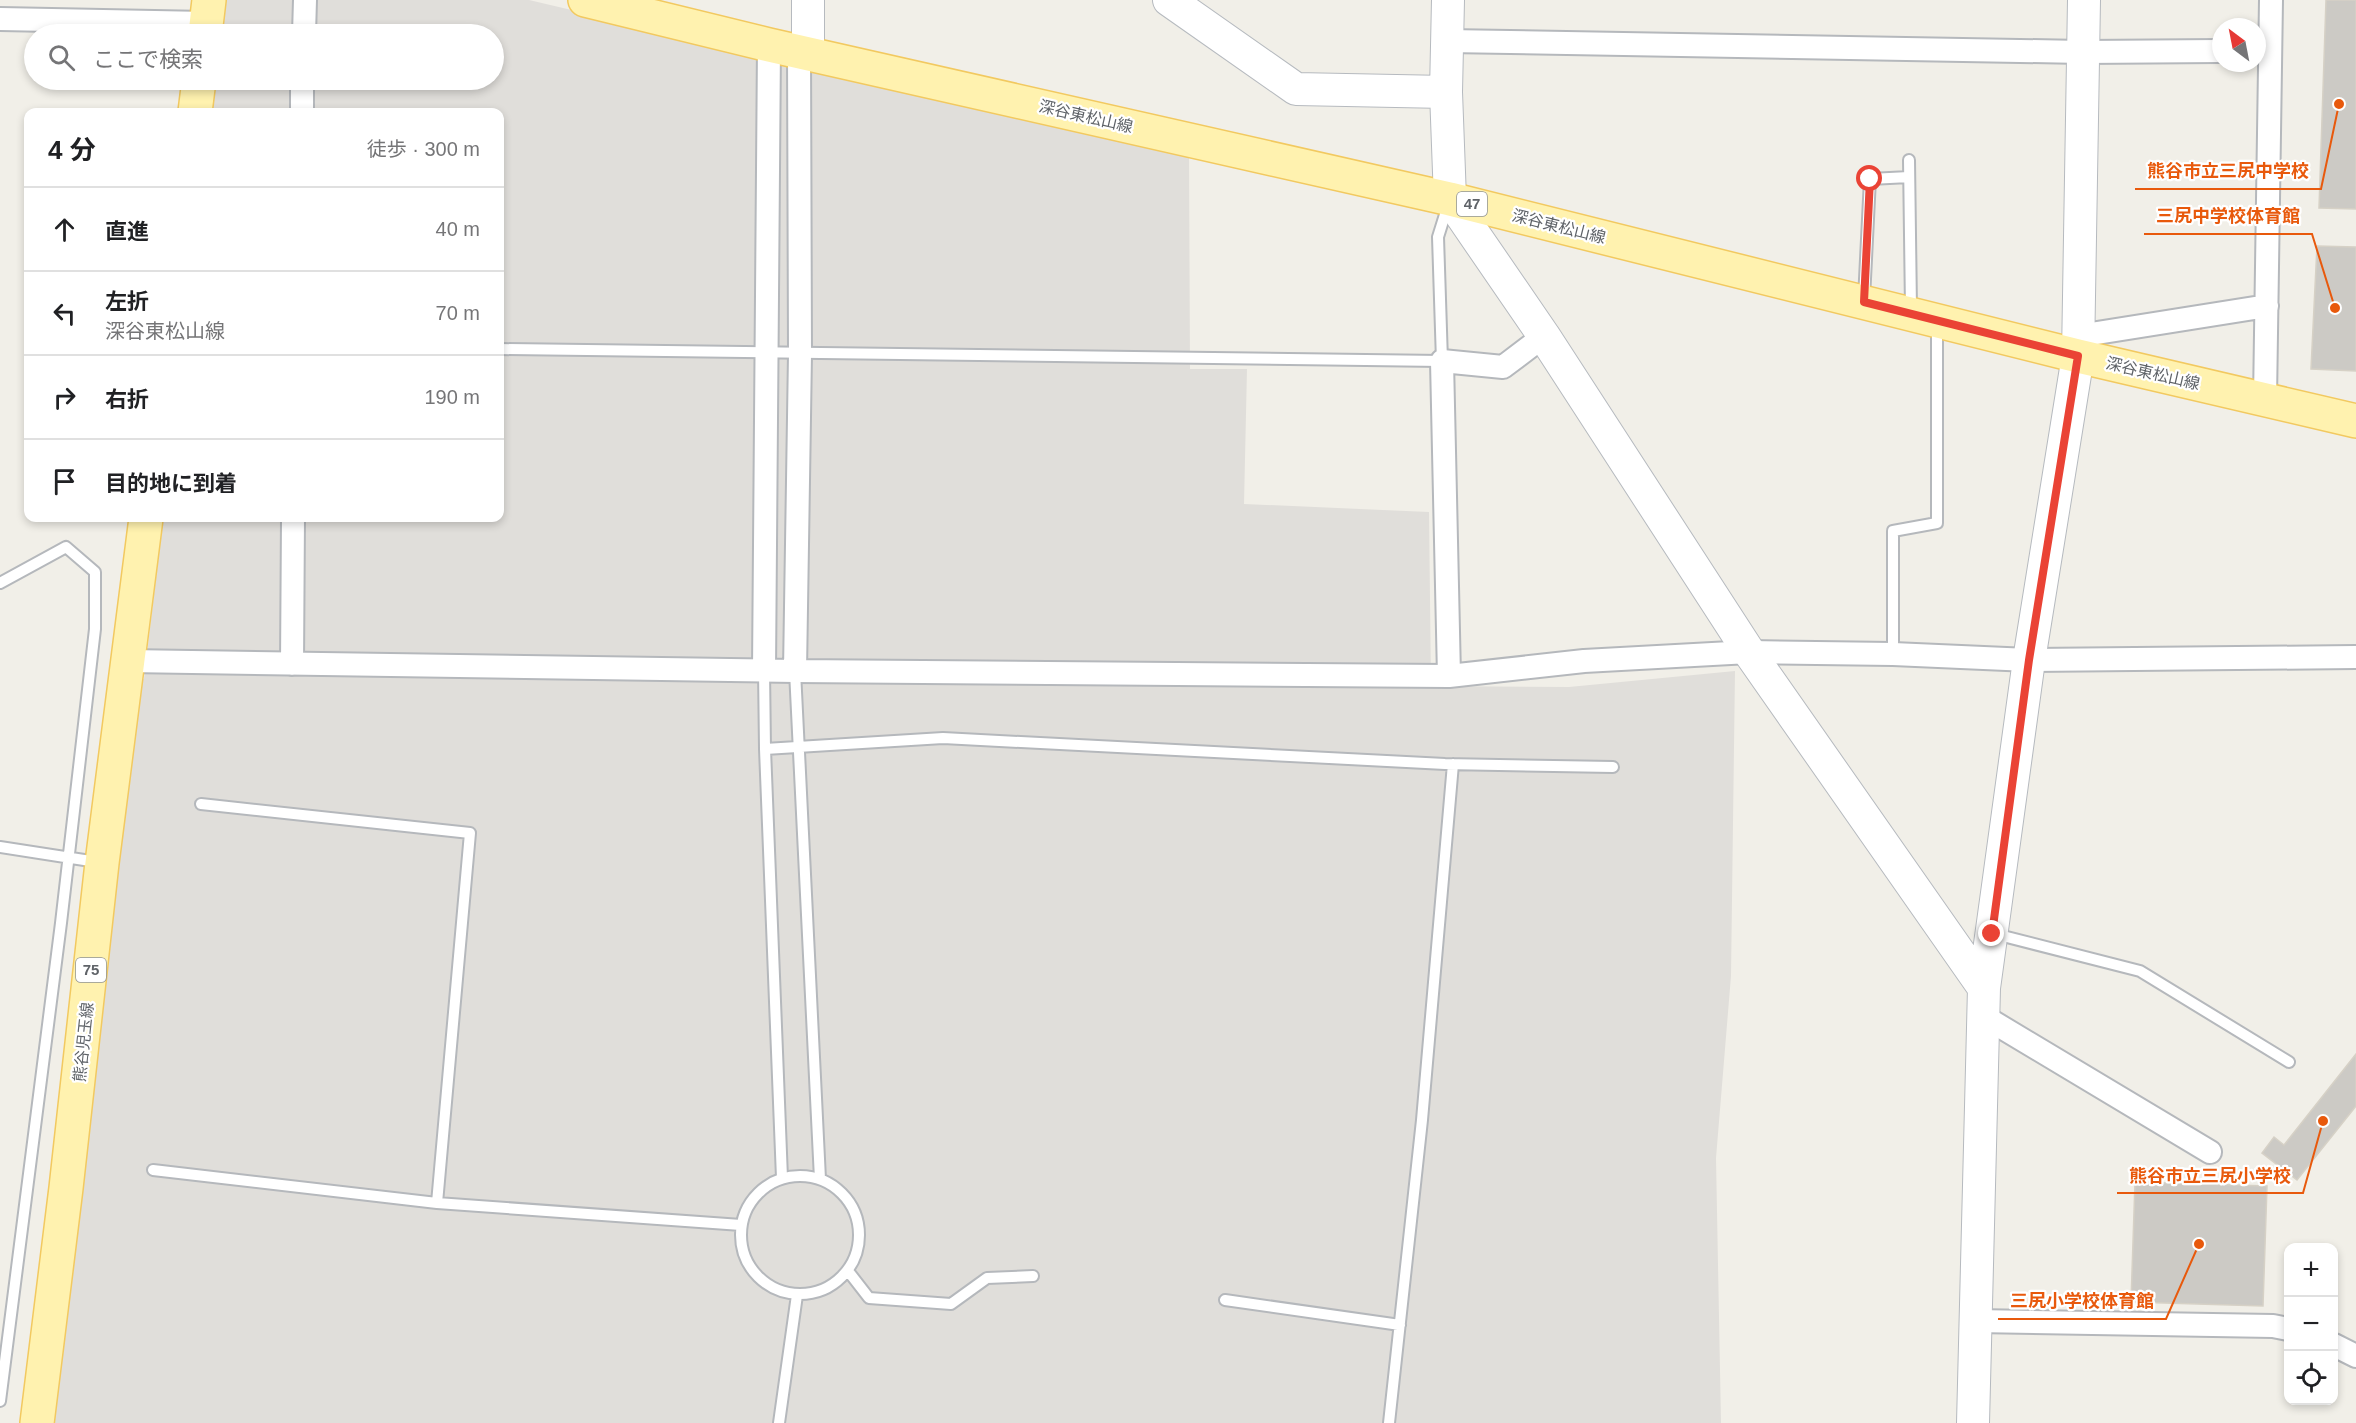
<!DOCTYPE html>
<html lang="ja">
<meta charset="utf-8">
<style>
body{margin:0;font-family:Helvetica,"Noto Sans JP",sans-serif;background:#f6f6f6;color:#202124}
.controls{position:absolute;right:18px;bottom:18px;display:grid;overflow:hidden;border-radius:12px;box-shadow:0 3px 9px #0003}
.controls button{width:54px;height:54px;display:grid;place-items:center;padding:0;border:0;border-bottom:2px solid #e0e0e0;background:#fff;color:#202124;font:30px sans-serif}
.compass{position:absolute;left:2212px;top:18px;width:54px;height:54px;border-radius:50%;background:#fff;box-shadow:0 3px 9px #0003;rotate:328deg}
.stop{position:absolute;width:18px;height:18px;margin:-14px;border:4px solid #ea4335;border-radius:50%;background:#fff}
.stop.end{background:#ea4335;border-color:#fff;box-shadow:0 2px 6px #0008}
.list{margin:0;padding:0;list-style:none}
h2{display:flex;justify-content:space-between;align-items:center;height:78px;margin:0;padding:0 24px;font-size:26px}
h2 small{font-size:20px;font-weight:400;color:#757577}
.list li{display:grid;grid-template-columns:39px 1fr auto;gap:18px;align-items:center;box-sizing:border-box;height:84px;padding:0 24px;border-top:2px solid #e0e0e0}
.list b{display:block;font-size:22px;white-space:nowrap}
.list p{margin:0;font-size:20px;white-space:nowrap;color:#757577}
.list em{font-size:20px;font-style:normal;color:#757577}
.icon{flex:none;width:33px;height:33px;fill:none;stroke:currentColor;stroke-width:2;stroke-linecap:round;stroke-linejoin:round}
.map{position:relative;flex:none;width:2356px;height:1423px;overflow:hidden}
.search{position:absolute;background:#fff;box-shadow:0 3px 9px #0003;left:24px;top:24px;width:480px;height:66px;display:flex;align-items:center;gap:15px;box-sizing:border-box;padding:0 21px;border-radius:33px;color:#757577;font-size:22px}
.panel{position:absolute;background:#fff;box-shadow:0 3px 9px #0003;left:24px;top:108px;width:480px;height:414px;border-radius:12px}
.map>svg:first-child{display:block}
.industrial{fill:#e0deda}
.building{fill:#cccac5;stroke:#d6d1c6;stroke-width:1.5}
.lines{fill:none;stroke-linecap:round;stroke-linejoin:round}
.lane-casing{stroke:#b5b8bc;stroke-width:14}
.street-casing{stroke:#b5b8bc;stroke-width:26}
.secondary-casing{stroke:#b6babf;stroke-width:34}
.primary-casing{stroke:#f2c960;stroke-width:36}
.lane{stroke:#fff;stroke-width:10}
.street{stroke:#fff;stroke-width:22}
.secondary{stroke:#fff;stroke-width:32}
.primary{stroke:#fff2af;stroke-width:33}
.route{stroke:#ea4335;stroke-width:8}
.labels{text-anchor:middle;stroke-width:4.5;stroke-linejoin:round;paint-order:stroke}
.shield{fill:#fff;stroke:#8f9295;stroke-width:1.5}
.shield-label{font-size:15px;font-weight:bold;fill:#5f6368}
.street-label{font-size:16px;fill:#5f6368;stroke:#fff}
.leader{fill:none;stroke:#e8590c;stroke-width:2}
.callout-dot{fill:#e8590c;stroke:#fff;stroke-width:2}
.callout-label{font-size:18px;text-anchor:middle;font-weight:bold;fill:#e8590c;stroke:#fff;stroke-width:4.5;stroke-linejoin:round;paint-order:stroke}
</style>
<div class="map">
<svg width="2356" height="1423" viewBox="0 0 2356 1423">
<rect width="100%" height="100%" fill="#f1efe8"/>
<path class="industrial" d="M224,0H529L1189,155L1190,369H1247L1244,504L1429,512L1431,686L1569,687L1735,671L1731,976L1716,1158L1721,1423H48L126,680L144,679L163,518H500V112H211L215,80H494V34H220Z"/>
<path class="building" d="M2326,0H2356V209L2319,208Z
M2317,246L2356,247V371L2311,369Z
M2356,1054V1106L2297,1180L2262,1153L2274,1137L2284,1145Z
M2135,1182L2267,1186L2263,1306L2131,1302Z"/>
<g class="lines">
<defs>
<path id="lane" d="M1909,160L1911,309
M1864,299L1870,179L1909,177
M500,349L1442,361L1438,237L1448,205
M0,583L66,547L95,572V629L61,923L0,1401
M1893,654V531L1937,523V324
M764,670L765,749L782,1178
M795,671L820,1179
M765,749L943,738L1445,764L1613,767
M201,804L470,833L437,1203
M0,847L97,862
M1995,934L2140,971L2289,1062
M153,1170L437,1203L741,1225
M741 1235a59 59 0 1 1 118 0a59 59 0 1 1-118 0Z
M848,1271L869,1298L951,1304L987,1278L1033,1276
M1225,1300L1400,1325
M779,1423L797,1295
M1389,1423L1422,1120L1453,764"/>
<path id="street" d="M0,19L206,23
M304,34L305,0
M1447,41L2083,52L2221,51
M302,112V80
M2078,336L2267,306
M2265,400L2271,0
M128,661L795,671L1449,676L1584,661L1749,652L1893,654L2029,660L2356,657
M292,664L293,518
M764,670L769,45
M795,671L800,354L799,51
M1449,676L1442,361L1503,367L1544,336
M1983,1016L2210,1152
M1975,1321L2273,1326L2288,1329
M2334,1345L2356,1356"/>
<path id="secondary" d="M1169,0L1296,89L1446,92
M1448,0L1446,92L1450,199L1544,336L1749,652L1984,988
M808,53V0
M1973,1423L1984,988L2029,660L2078,356L2084,0"/>
<path id="primary" d="M585,0L769,45L1450,199L2078,356L2356,421
M205,34L209,0
M195,112L199,80
M37,1423L66,1188L102,863L146,518"/>
</defs>
<use href="#lane" class="lane-casing"/>
<use href="#street" class="street-casing"/>
<use href="#secondary" class="secondary-casing"/>
<use href="#primary" class="primary-casing"/>
<use href="#lane" class="lane"/>
<use href="#street" class="street"/>
<use href="#secondary" class="secondary"/>
<use href="#primary" class="primary"/>
</g>
<g class="lines">
<path class="route" d="M1870,179L1864,302L2078,356L2029,660L1992,934"/>
</g>
<g class="labels">
<g class="shield">
<rect x="1457" y="192" width="30" height="24" rx="4.5"/>
<rect x="76" y="958" width="30" height="24" rx="4.5"/>
</g>
<g class="shield-label">
<text x="1472" y="209">47</text>
<text x="91" y="975">75</text>
</g>
<g class="street-label">
<text transform="translate(1086 116) rotate(13)" y="6">深谷東松山線</text>
<text transform="translate(1559 226) rotate(14)" y="6">深谷東松山線</text>
<text transform="translate(2153 373) rotate(13)" y="6">深谷東松山線</text>
<text transform="translate(83 1042) rotate(-84)" y="6">熊谷児玉線</text>
</g>
</g>
<path class="leader" d="M2339 104L2321 189H2135M2335 308L2312 234H2144M2323 1121L2303 1193H2117M2199 1244L2166 1319H1998"/>
<g class="callout-dot">
<circle cx="2339" cy="104" r="6"/>
<circle cx="2335" cy="308" r="6"/>
<circle cx="2323" cy="1121" r="6"/>
<circle cx="2199" cy="1244" r="6"/>
</g>
<g class="callout-label">
<text x="2228" y="177">熊谷市立三尻中学校</text>
<text x="2228" y="222">三尻中学校体育館</text>
<text x="2210" y="1182">熊谷市立三尻小学校</text>
<text x="2082" y="1307">三尻小学校体育館</text>
</g>
</svg>
<div class="controls">
<button>+</button>
<button>−</button>
<button><svg class="icon" aria-label="locate" viewBox="0 0 24 24"><circle cx="12" cy="12" r="6"/><path d="M12 2v4M12 18v4M2 12h4M18 12h4"/></svg></button>
</div>
<svg class="compass" viewBox="-18 -18 36 36"><path d="M0-13l5 13h-10z" fill="#e53935"/><path d="M0 13l5-13h-10z" fill="#757577"/></svg>
<div class="stop" style="left:1870px;top:179px"></div>
<div class="stop end" style="left:1992px;top:934px"></div>
<div class="search"><svg class="icon" aria-label="search" viewBox="0 0 24 24"><circle cx="10" cy="10" r="6"/><path d="M15 15l6 6"/></svg>ここで検索</div>
<section class="panel">
<h2>4 分<small>徒歩 · 300 m</small></h2>
<ul class="list">
<li><svg class="icon" aria-label="ahead" viewBox="0 0 24 24"><path d="M12 20V5M6 11l6-6 6 6"/></svg><div><b>直進</b></div><em>40 m</em></li>
<li><svg class="icon" aria-label="left" viewBox="0 0 24 24"><path d="M17 20v-9H6M10 6l-5 5 5 5"/></svg><div><b>左折</b><p>深谷東松山線</p></div><em>70 m</em></li>
<li><svg class="icon" aria-label="right" viewBox="0 0 24 24"><path d="M7 20v-9h11M14 6l5 5-5 5"/></svg><div><b>右折</b></div><em>190 m</em></li>
<li><svg class="icon" aria-label="arrive" viewBox="0 0 24 24"><path d="M6 21V4h12l-3 4 3 4H6"/></svg><div><b>目的地に到着</b></div></li>
</ul>
</section>
</div>
